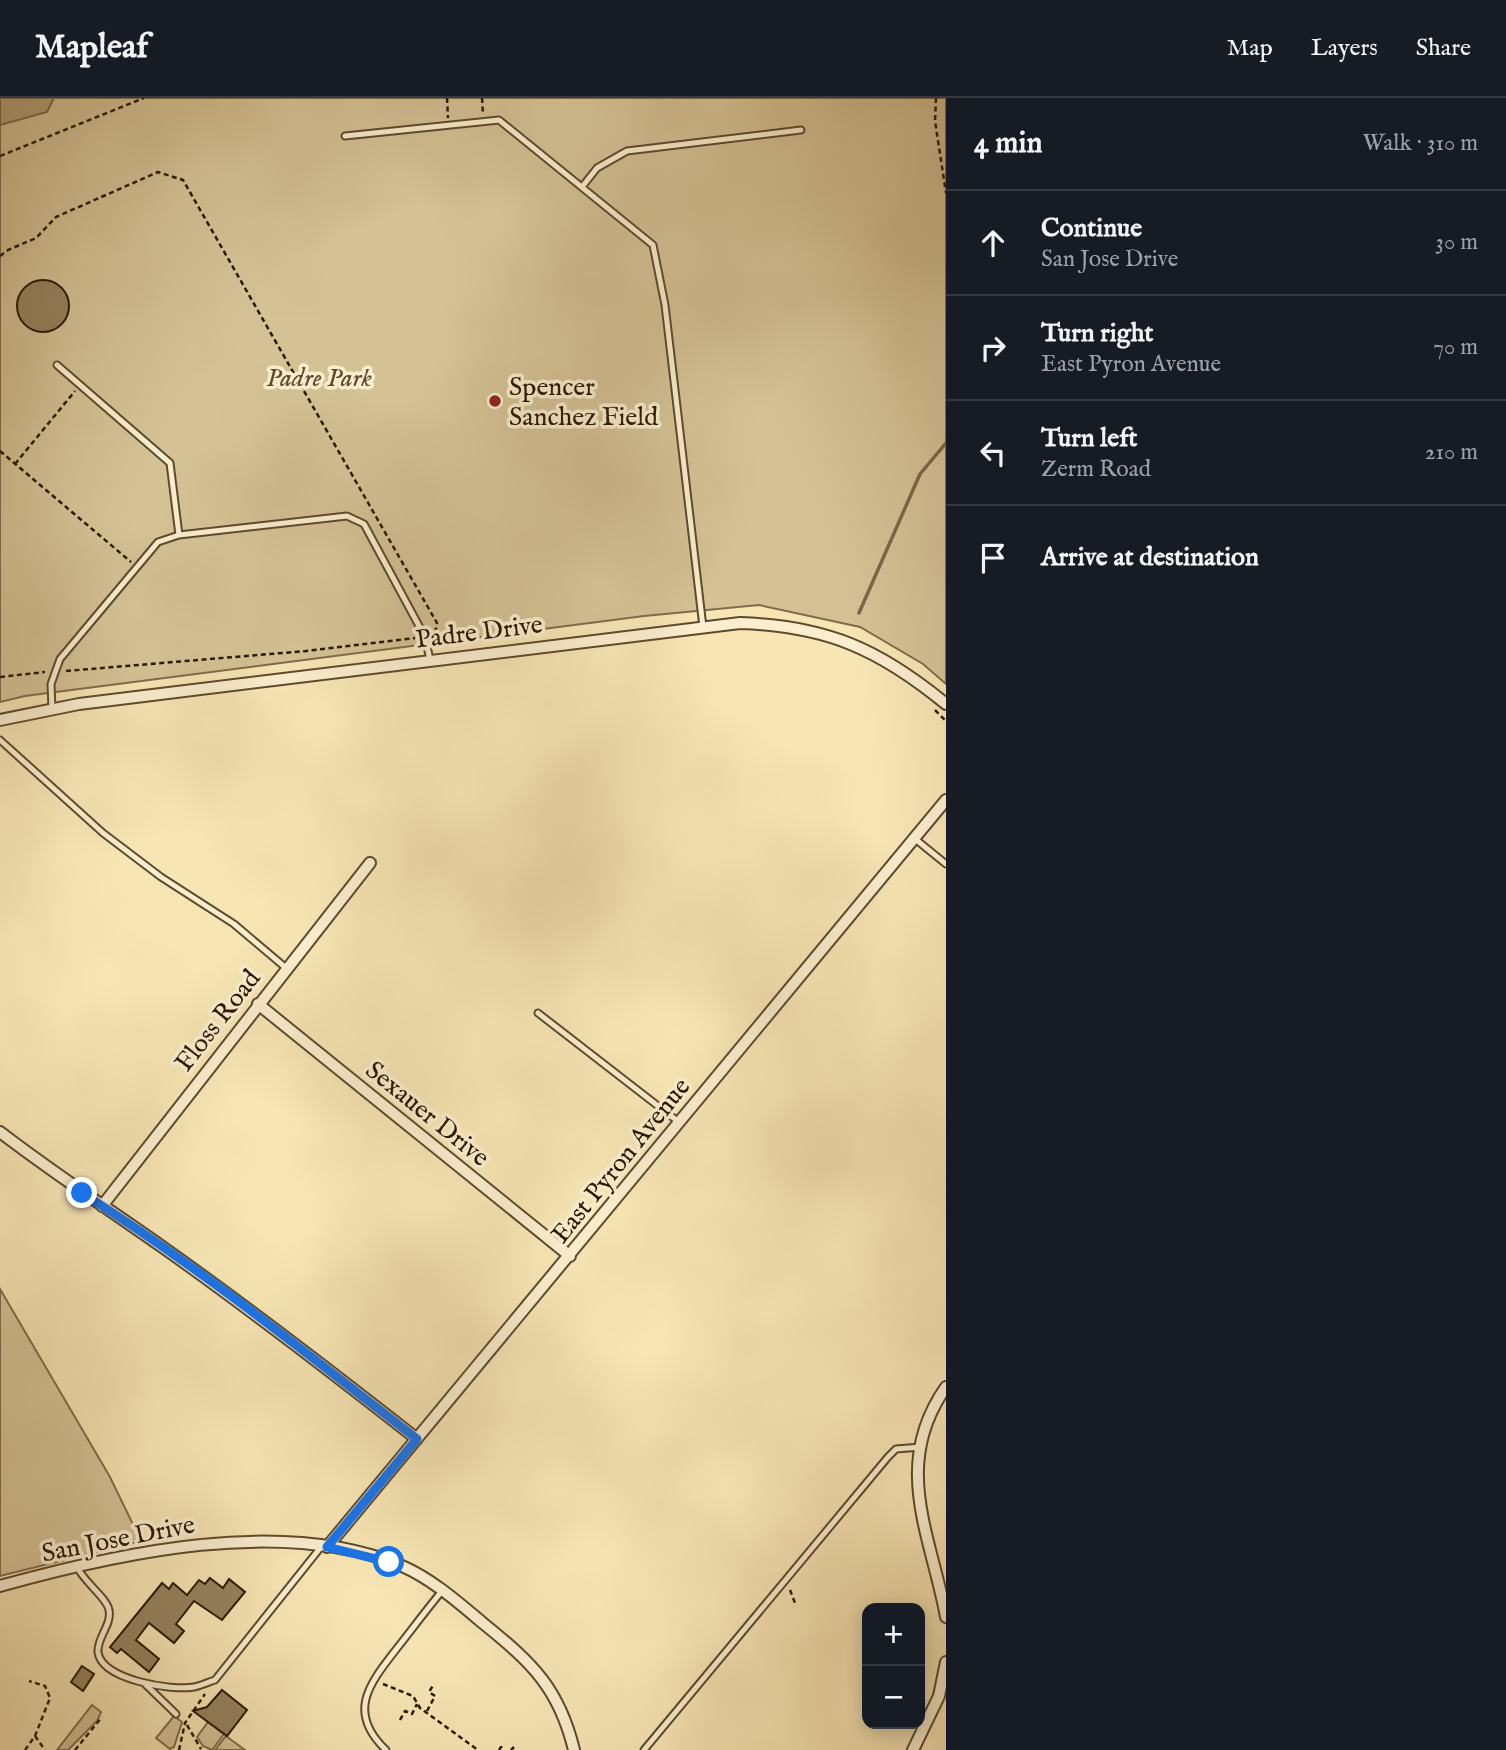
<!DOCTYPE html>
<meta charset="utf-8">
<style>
body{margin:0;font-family:"IM FELL English",serif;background:#242831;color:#f1f3f6}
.controls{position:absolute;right:21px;bottom:21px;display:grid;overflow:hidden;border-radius:14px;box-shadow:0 4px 18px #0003}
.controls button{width:63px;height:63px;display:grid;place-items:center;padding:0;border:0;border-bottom:2px solid #363941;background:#171b24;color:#f1f3f6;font:35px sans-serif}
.stop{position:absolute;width:21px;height:21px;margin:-16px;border:5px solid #1a73e8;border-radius:50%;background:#fff}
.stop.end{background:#1a73e8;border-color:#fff;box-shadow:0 2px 7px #0008}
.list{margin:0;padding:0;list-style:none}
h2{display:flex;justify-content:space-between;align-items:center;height:91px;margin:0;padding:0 28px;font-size:30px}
h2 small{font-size:23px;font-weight:400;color:#9ea1a6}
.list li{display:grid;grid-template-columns:46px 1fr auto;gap:21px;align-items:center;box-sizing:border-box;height:105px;padding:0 28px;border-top:2px solid #363941}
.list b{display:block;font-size:26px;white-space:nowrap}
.list p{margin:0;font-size:23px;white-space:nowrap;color:#9ea1a6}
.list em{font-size:23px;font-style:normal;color:#9ea1a6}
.icon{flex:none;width:38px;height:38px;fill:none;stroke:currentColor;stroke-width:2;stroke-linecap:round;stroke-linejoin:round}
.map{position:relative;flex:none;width:946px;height:1652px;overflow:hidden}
header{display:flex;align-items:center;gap:42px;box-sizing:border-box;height:98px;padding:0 35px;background:#171b24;border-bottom:2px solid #363941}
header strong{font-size:33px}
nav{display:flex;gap:38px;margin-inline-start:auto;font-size:24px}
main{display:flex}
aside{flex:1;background:#171b24}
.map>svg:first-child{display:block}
.green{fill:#d4c295;stroke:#806c4a;stroke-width:2}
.water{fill:#b29f77;stroke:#7c6847;stroke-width:2}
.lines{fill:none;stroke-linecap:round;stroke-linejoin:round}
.stream{stroke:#7c6847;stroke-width:3.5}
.building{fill:#95825e;stroke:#2b1600;stroke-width:2}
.lane-casing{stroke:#5e4a2d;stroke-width:9}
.street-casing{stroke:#5e4a2d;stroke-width:14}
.path{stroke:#2b1600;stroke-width:2.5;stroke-dasharray:5 3.5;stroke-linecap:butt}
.lane{stroke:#faeece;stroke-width:5}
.street{stroke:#faeece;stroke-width:10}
.route{stroke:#1a73e8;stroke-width:9}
.poi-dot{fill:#8f2418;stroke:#faeece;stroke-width:2.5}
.labels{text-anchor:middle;stroke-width:7;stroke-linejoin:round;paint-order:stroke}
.park-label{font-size:26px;font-style:italic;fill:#5e4a2d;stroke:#faeece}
.poi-label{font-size:26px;fill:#2b1600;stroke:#faeece;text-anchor:start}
.street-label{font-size:26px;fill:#2b1600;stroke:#faeece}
</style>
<header>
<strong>Mapleaf</strong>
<nav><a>Map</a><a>Layers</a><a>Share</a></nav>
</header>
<main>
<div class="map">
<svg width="946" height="1652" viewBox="0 0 946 1652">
<rect width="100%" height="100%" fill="#f7e5b4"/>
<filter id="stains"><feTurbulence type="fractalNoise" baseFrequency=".00286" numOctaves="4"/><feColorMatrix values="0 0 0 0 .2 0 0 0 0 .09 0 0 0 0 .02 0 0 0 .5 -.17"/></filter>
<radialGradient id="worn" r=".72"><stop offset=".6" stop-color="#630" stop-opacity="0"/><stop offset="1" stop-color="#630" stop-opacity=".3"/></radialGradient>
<path class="green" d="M0,0H946V586L923,566L860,529L759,507L644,518L25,598L0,604Z
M0,1191L110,1379L141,1443L0,1478Z
M92,1607L101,1614L97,1623L68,1652H57Z
M174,1618L182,1624L174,1649L170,1651L156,1640Z
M208,1624L224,1636L212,1652L203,1648L197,1639Z
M226,1638L245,1652H215Z"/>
<path class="water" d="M0,0H54L47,14L0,27Z"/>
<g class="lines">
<path class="stream" d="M859,515L920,376L946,345"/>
</g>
<path class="building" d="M17 208a26 26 0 1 1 52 0a26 26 0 1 1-52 0Z
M210,1480L223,1490L229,1481L245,1494L222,1522L194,1503L176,1526L184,1533L174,1545L149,1525L136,1542L159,1561L149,1574L121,1551L117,1555L110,1549L162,1485L169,1491L173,1485L187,1497L199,1482L205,1486Z
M82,1568L94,1576L83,1593L71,1584Z
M222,1592L247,1612L227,1638L193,1613L207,1609Z"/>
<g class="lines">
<defs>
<path id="lane" d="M345,38L499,22L653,147L665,207L703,529
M582,89L597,70L627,53L801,32
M57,267L170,365L179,437
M52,611L51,586L60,561L158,444L179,437L347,418L364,426L425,539L430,562
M0,642L103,735L161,779L234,826L286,870
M914,740L946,766
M538,915L680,1025
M77,1469C85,1485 107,1500 109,1512C112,1527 97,1539 98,1554C101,1582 172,1593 194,1589C201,1588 208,1584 215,1582L321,1449
M144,1585L176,1616
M386,1652C345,1613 371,1584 398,1549C413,1530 427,1511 442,1493
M644,1652L888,1359L896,1351L921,1349"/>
<path id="street" d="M0,622L79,606L740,525C827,528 879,551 946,606
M258,906L570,1158
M0,1034C52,1074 107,1110 161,1148C249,1210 333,1275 417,1341
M102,1108L370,765
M946,1289C891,1367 931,1437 946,1519
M327,1449L946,702
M0,1488C119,1455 283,1418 402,1468C432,1481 459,1505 484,1526C532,1565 559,1590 574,1652
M913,1652L939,1598L946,1564"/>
</defs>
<use href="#lane" class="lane-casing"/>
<use href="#street" class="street-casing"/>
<path class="path" d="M447,0L448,20
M482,0L483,16
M936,0L935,23L946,95
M0,58L144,0
M0,158L8,152L36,140L56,119L158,74L183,82L437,525L435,536
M0,353L131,464
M15,366L75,293
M66,573L306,553L415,540
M0,579L45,574
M935,612L946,623
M790,1492L795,1505
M383,1586L413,1598L420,1610L478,1652
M427,1613L435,1598L429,1594L434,1586
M400,1622L405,1613L412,1616L417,1606
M187,1627L201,1651
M35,1638L45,1652
M25,1652L35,1638L50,1600L45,1588L29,1583
M75,1652L102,1619
M179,1652L185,1625L205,1596
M499,1652L501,1649L504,1652
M511,1652L514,1649"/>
<use href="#lane" class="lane"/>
<use href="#street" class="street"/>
</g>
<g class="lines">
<path class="route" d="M82,1095C199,1169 308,1256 417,1341L327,1449L389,1464"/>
</g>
<circle class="poi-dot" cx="495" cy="303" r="7"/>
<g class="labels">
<g class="park-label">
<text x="319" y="288">Padre Park</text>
</g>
<g class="poi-label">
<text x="509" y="297">Spencer<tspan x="509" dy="30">Sanchez Field</tspan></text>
</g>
<g class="street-label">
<text transform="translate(479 533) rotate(-7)" y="9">Padre Drive</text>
<text transform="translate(217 922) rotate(-52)" y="9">Floss Road</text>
<text transform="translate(428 1015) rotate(39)" y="9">Sexauer Drive</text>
<text transform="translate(620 1062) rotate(-51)" y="9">East Pyron Avenue</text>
<text transform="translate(118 1440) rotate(-11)" y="9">San Jose Drive</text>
</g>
</g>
<rect width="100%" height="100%" filter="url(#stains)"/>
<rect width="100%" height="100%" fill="url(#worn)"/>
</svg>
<div class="controls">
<button>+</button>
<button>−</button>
</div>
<div class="stop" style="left:389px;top:1464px"></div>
<div class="stop end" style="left:82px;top:1095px"></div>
</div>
<aside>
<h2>4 min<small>Walk · 310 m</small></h2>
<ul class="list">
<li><svg class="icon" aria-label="ahead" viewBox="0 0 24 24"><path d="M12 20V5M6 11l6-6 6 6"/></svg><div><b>Continue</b><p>San Jose Drive</p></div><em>30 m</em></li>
<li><svg class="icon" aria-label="right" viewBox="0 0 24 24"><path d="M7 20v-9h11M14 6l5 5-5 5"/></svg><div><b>Turn right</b><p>East Pyron Avenue</p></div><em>70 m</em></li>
<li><svg class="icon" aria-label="left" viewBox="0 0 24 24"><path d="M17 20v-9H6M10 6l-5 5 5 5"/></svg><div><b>Turn left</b><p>Zerm Road</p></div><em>210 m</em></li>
<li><svg class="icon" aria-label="arrive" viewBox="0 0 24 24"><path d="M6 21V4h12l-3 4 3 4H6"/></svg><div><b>Arrive at destination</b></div></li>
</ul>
</aside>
</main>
